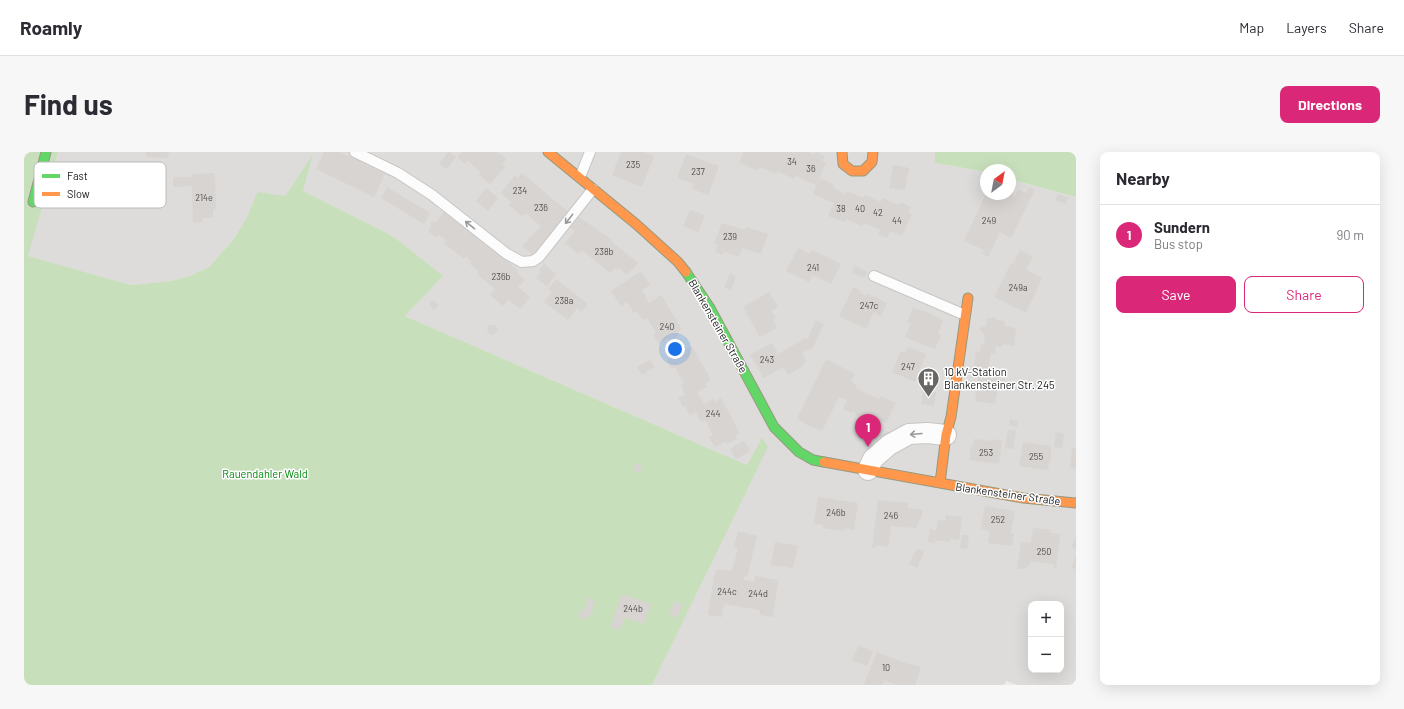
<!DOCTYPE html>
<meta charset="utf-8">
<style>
body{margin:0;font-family:Barlow,sans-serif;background:#f7f7f7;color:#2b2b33}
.controls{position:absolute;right:12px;bottom:12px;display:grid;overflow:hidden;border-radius:8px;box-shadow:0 4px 16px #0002}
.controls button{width:36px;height:36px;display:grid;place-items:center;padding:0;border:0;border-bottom:1px solid #e1e1e2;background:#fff;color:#2b2b33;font:20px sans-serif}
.compass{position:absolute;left:956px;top:12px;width:36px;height:36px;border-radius:50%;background:#fff;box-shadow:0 4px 16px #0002;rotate:32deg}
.you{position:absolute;left:651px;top:197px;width:14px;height:14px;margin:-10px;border:3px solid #fff;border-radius:50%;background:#1a73e8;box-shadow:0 0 0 6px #1a73e833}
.badge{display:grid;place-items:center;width:26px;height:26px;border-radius:50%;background:#db2777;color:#fff;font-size:13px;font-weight:700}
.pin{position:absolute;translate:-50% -33px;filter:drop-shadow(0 1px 2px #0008)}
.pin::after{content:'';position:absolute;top:21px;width:14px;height:12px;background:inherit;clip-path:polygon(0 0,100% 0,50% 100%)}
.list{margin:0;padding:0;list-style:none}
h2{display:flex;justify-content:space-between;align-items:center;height:52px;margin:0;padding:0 16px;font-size:17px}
h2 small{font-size:13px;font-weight:400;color:#7c7c81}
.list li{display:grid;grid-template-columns:26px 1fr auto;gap:12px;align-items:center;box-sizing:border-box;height:60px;padding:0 16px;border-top:1px solid #e1e1e2}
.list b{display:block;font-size:15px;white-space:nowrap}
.list p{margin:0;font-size:13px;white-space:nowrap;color:#7c7c81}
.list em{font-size:13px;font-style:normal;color:#7c7c81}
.actions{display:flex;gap:8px;padding:12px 16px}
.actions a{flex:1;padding:9px 0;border:1px solid #db2777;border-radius:8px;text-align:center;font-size:14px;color:#db2777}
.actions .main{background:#db2777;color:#fff}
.map{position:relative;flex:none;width:1052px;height:533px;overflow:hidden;border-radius:8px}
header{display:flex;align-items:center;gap:24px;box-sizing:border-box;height:56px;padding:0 20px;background:#fff;border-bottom:1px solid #e1e1e2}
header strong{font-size:19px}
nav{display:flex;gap:22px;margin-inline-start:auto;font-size:14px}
.intro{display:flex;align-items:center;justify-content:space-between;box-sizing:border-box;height:96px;padding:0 24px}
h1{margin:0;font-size:28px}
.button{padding:10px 18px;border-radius:8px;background:#db2777;color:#fff;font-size:14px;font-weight:700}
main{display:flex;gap:24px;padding:0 24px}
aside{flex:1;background:#fff;border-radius:8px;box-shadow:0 4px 16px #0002}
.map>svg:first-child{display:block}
.residential{fill:#dddcda;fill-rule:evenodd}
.religious{fill:#dcdcda}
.forest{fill:#c8dfbc}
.building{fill:#d7d4d1}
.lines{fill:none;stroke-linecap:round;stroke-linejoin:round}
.lane-casing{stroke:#c7c6c5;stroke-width:12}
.street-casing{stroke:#c7c6c5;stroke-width:22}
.fast-casing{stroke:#97997f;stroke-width:11}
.slow-casing{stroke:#97997f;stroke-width:11}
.lane{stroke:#fcfcfc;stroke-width:10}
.street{stroke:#fcfcfc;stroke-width:20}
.fast{stroke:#63d668;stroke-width:9}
.slow{stroke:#ff974d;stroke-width:9}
.oneway{stroke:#999}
.labels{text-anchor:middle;stroke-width:3;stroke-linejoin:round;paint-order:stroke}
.number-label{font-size:9px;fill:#4e4d4c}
.street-label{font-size:11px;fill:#202020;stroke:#fff}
.poi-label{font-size:11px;fill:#202020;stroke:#fff;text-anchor:start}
.park-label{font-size:11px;fill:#038a0d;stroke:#fff}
.key{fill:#fff;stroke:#bcbcbc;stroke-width:1}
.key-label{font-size:11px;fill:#202020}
</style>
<header>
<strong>Roamly</strong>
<nav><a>Map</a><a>Layers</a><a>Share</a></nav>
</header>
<div class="intro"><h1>Find us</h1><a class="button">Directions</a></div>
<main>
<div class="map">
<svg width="1052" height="533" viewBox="0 0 1052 533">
<rect width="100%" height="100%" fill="#eeece9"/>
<path class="residential" d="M34,0H911V11L962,20V42H986V27L1052,45V533H994L982,529L980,533H628L743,295L738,285L723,313L381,164L418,124L369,84L278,39L288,4L261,44L231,45L223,65L209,88L185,115L166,124L147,129L107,133L3,104ZM1007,452H1037V518H1007Z"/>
<path class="religious" d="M819,257L851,275L830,297L819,299L799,292L802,284L805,282Z"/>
<path class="forest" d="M0,0H34L4,104L107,133L147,129L166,124L185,115L209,88L223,65L231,45L234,40L261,44L289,2L279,39L369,84L419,124L381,164L723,313L738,285L744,295L628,533H0Z
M911,0H1052V45L986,27V18H962V20L911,11Z"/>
<path class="building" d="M122,0H145L144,6L122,5Z
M300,0H316L326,5L327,3L340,10L339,11L361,22L350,45L292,17Z
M424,0H426L432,5L423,17L415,12Z
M438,0H473L482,7L478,13L481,15L466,32L455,23L457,20L444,9L441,12L433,5Z
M597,0H619L630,4L618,35L588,23Z
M720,0H784L790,3L792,0L801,4L798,9L802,11L792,33L772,24L770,27L753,19L752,22L736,15L734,19L715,10Z
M662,2L695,14L684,43L668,37L670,32L653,26Z
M869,13L885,16L881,38L865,36Z
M191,21L192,57H189V66H179V70L169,71L168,34L149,35V25H168V22Z
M498,21L544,60L509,103L498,94L517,74L501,61L498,64L485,53L487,50L477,41L491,23L494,26Z
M796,26L810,33L809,36L822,42L823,39L839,46L841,43L857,50L858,46L875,53L877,50L887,55L884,61L888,62L878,84L866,79L863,86L854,82L856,78L840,71L838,74L822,67L821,70L804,64L810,51L789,42Z
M363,35L406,61L400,72L357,46Z
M1005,35L1011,38L987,86L976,80L964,105L958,102L960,98L940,89L962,42H986V39L990,41L988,44L991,45L994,38L1002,41Z
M462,36L474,46L464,59L452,49Z
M1034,42L1044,45L1042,52L1031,48Z
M666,58L681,63L674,80L659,74Z
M420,60L439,75L441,74L451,83L450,84L470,100L472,99L494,119L493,121L501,128L494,135L506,145L496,157L484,147L479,154L466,143L471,137L453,122L455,120L446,112L448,110L442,104L440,107L420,91L422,88L415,83L412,85L404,79L408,74L406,72L409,69L411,71Z
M554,64L588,88L587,89L614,111L603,123L594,115L593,118L591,116L586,121L558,98L554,102L541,91L551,79L545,74Z
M698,71L721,78L722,75L744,82L737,102L718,96L715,105L700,99L699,103L691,100L694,93L690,92Z
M774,96L786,102L788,98L817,112L807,132L789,123L785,130L762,119Z
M996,98L1009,105L1002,118L1018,126L1002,161L970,145L987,111L989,112Z
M520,112L532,122L523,134L512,126L517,120L515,118Z
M831,114L843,120L840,126L828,121Z
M617,119L626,133L618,138L625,151L637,143L658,177L654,180L655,183L646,189L644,186L635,192L629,182L632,180L623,166L619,168L613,159L610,161L603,150L597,154L587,139Z
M706,121L712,124L707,138L700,135Z
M532,127L564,152L557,160L553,156L544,168L520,150L528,140L524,137Z
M829,135L836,138L835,140L842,144L843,141L863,151L857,164L850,160L842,177L815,164Z
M745,140L754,155L747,159L752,166L749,168L753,176L736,185L719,155Z
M409,148L414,153L410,158L405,152Z
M889,156L899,159H900L919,168L914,182L917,183L911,197L891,190L890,189L881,185L887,171L883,170Z
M970,164L973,168L981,169L980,174L992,176L990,194L978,192L977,195L972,194L971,202L967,201L964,216L982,219L980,232L975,231L971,252L951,249L954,225H951L952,216H950L952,199L956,200L957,192H960L961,182L959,181L955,177L960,174H962L963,166L967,167Z
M792,168L800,172L788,197L787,196L778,201L782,208L779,214L764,223L759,215L740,226L726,203L748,191L754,202L782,186L783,188Z
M465,173H471L474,178L471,182L466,183L463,178Z
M661,194L663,197L668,194L687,228L681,232L683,235L673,240L680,252L689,247L690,250L697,246L716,281L712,283L713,287L703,292L702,289L691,295L685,285L689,283L681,268L677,270L672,260L666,263L661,254L659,255L654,246L661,243L657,233L660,232L651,215L647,217L643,208L654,202L652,199Z
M884,195L902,202L891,230L868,220L877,199L881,201Z
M802,207L831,222L827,230L833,233L831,236L855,247L856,244L872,251L862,271L856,269L853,274L831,263L832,261L829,259L828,261L819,257L823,248L815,245L798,279L781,272L782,271L773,267Z
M626,208L630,215L618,223L613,215Z
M899,238L912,240L910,254L897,252Z
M986,267L994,269L993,275L985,273Z
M984,278L992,279L989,297L981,296Z
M864,279L866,282L857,287L856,284Z
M1032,280L1040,282L1038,296L1030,295Z
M950,287L968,289L969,287L978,289L975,312L945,308L947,293H949Z
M720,289L726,299L712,307L706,297Z
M999,290L1027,294V309H1025L1024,318L995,314Z
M1048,296L1052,297V317L1046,316Z
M613,311L618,314L614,321L609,318Z
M794,345L834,351L830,378L821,376L820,379L799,376V373L790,372Z
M854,348L884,351V356L899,358L898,363L892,376L867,374L864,395L852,393L851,396L848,395Z
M961,354L991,359L987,381L990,382L988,394L964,391L966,379L957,377Z
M922,363L938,365L935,388L926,386V390L911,388V391L904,390L906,377L912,379L914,368L921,369Z
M1009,376L1027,378L1026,381L1036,382L1032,416H1030V412L1006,409V413H1004L1002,416L998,417H993L997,390L1007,391Z
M714,379L733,384L723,425L720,424L719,428L730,430L731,424L754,428L749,465L736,463V458L700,452L698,465L684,463L690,424L693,417L708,419L714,396L710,395Z
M938,383H945L943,397L936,396Z
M1052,385V398L1047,395Z
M751,390L774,394L769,416L747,413Z
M893,396L900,400L893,416L885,412Z
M1052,404V418L1047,415Z
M598,442L627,452L620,472L601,466L596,478L586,475Z
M564,446L571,448L568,457L570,458L561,469L554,463L562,455Z
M651,449L659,453L652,466L645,462Z
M835,493L849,500L843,514L828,508Z
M853,500L881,511L882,508L883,511L897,515L891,533H872L861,528L858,533H843L840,532Z"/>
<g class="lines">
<defs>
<path id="lane" d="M331,0L374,21L408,43L483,102L498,110L509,109L515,105L569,37
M556,25L566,0
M850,124L941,163"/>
<path id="street" d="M844,318L849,307L865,293L885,282L903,281L922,283"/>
<path id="fast" d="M9,50L22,0
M662,120L686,156L750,275L775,300L789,308L800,310"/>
<path id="slow" d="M524,0L612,72L654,110L662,120
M818,0L819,12L828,19H839L848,10L849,0
M800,310L999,346L1052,351
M916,331L922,283L927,265L944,146"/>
</defs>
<use href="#lane" class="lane-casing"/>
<use href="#street" class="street-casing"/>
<use href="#fast" class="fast-casing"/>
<use href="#slow" class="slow-casing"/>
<use href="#lane" class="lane"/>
<use href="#street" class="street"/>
<use href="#fast" class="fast"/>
<use href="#slow" class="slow"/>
</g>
<defs><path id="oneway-shaft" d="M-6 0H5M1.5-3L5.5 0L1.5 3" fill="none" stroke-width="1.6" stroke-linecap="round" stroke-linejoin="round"/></defs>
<g class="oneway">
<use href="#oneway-shaft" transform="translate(545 67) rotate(128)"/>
<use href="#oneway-shaft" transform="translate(446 73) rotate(-141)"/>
<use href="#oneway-shaft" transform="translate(892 282) rotate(175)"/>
</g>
<defs>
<symbol id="building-pin" viewBox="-11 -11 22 30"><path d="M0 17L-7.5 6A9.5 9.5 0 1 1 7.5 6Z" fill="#686766" stroke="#fff"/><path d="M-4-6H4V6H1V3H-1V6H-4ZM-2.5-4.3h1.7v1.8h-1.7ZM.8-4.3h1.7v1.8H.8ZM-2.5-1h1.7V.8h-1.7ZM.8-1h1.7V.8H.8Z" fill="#fff"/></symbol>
</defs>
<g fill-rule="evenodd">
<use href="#building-pin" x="892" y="214" width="25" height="34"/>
</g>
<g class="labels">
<g class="number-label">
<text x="768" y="13">34</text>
<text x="609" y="16">235</text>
<text x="787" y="20">36</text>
<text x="674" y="23">237</text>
<text x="496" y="42">234</text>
<text x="180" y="49">214e</text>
<text x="517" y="59">236</text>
<text x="817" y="60">38</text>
<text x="836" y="60">40</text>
<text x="854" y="64">42</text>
<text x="873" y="72">44</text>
<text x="965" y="72">249</text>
<text x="706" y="88">239</text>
<text x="580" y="103">238b</text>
<text x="789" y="119">241</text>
<text x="477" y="128">236b</text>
<text x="994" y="139">249a</text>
<text x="540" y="152">238a</text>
<text x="845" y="157">247c</text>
<text x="643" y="178">240</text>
<text x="743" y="211">243</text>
<text x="884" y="218">247</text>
<text x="689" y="265">244</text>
<text x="962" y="304">253</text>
<text x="1012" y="308">255</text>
<text x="812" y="364">246b</text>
<text x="867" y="367">246</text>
<text x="974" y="371">252</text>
<text x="1020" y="403">250</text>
<text x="703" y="443">244c</text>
<text x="734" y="445">244d</text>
<text x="609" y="460">244b</text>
<text x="862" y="519">10</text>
</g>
<g class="street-label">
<text transform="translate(694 174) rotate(60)" y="4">Blankensteiner Straße</text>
<text transform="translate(984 342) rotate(8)" y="4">Blankensteiner Straße</text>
</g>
<g class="poi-label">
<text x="920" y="224">10 kV-Station<tspan x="920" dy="13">Blankensteiner Str. 245</tspan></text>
</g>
<g class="park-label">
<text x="241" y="326">Rauendahler Wald</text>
</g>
</g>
<rect x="10" y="10" width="132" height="46" rx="6" class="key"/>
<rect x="18" y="22" width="18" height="4" fill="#63d668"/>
<rect x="18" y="40" width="18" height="4" fill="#ff974d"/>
<g class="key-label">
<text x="43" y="28">Fast</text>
<text x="43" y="46">Slow</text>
</g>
</svg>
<div class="controls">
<button>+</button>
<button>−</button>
</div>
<svg class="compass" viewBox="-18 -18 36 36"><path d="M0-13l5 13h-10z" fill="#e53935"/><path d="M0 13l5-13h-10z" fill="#7c7c81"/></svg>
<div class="you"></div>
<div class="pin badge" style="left:844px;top:295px">1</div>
</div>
<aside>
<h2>Nearby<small></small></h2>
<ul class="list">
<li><span class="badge">1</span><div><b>Sundern</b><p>Bus stop</p></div><em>90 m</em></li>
</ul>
<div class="actions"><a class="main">Save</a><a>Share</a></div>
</aside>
</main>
